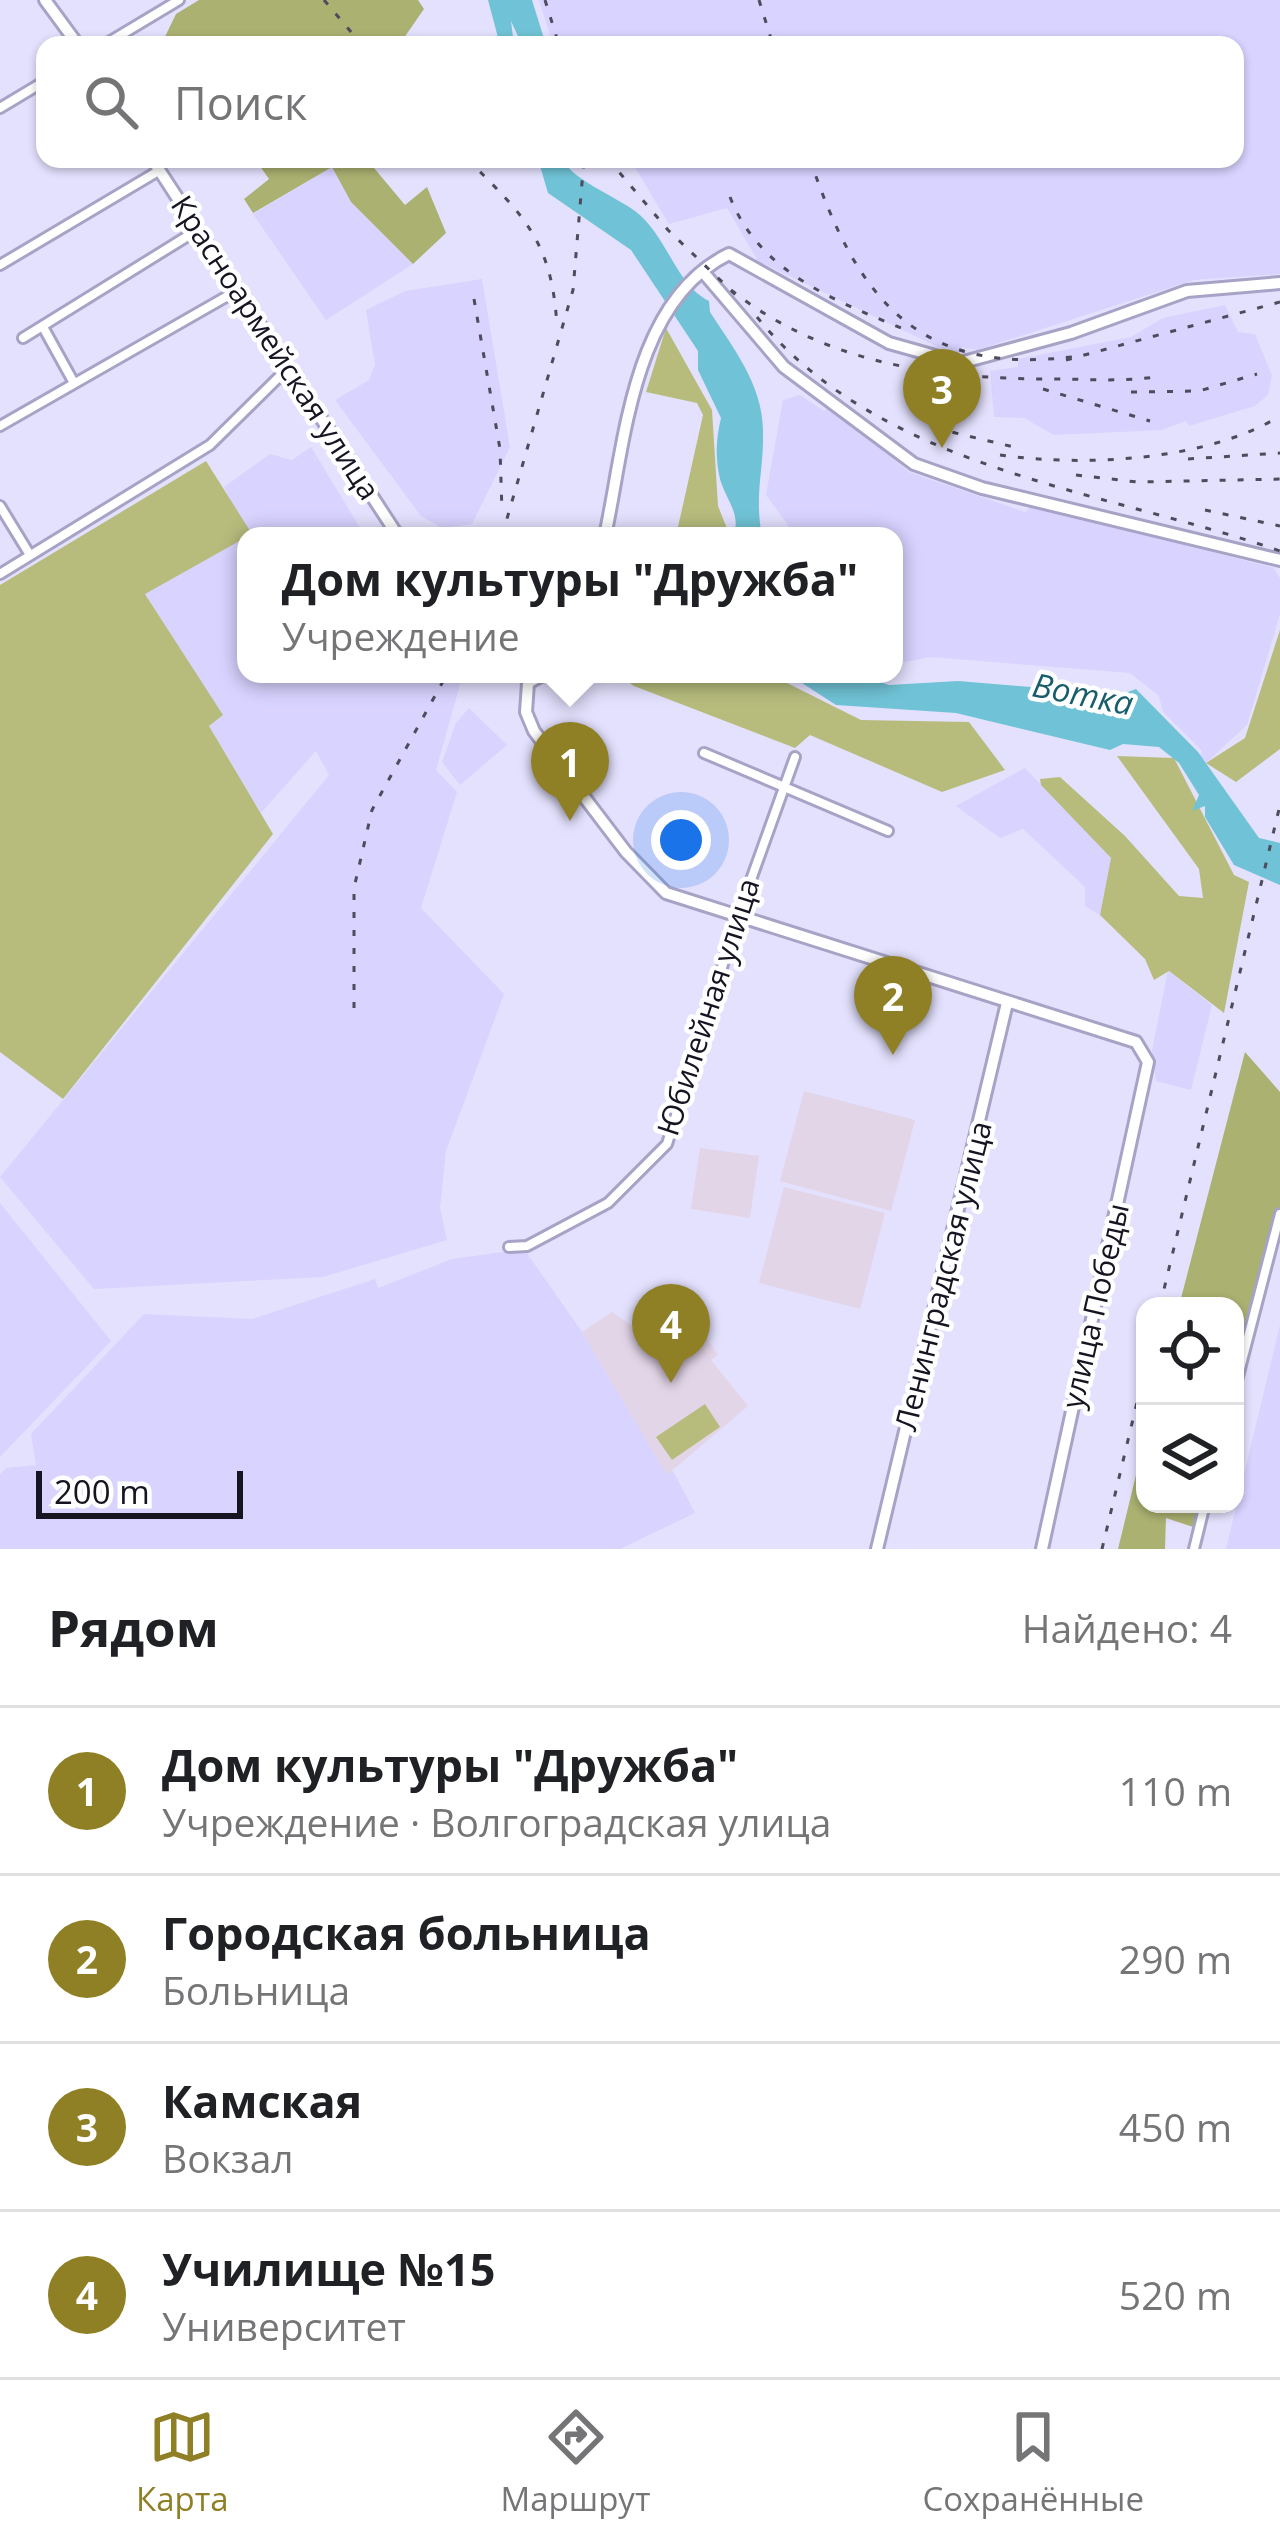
<!DOCTYPE html>
<html lang="ru">
<meta charset="utf-8">
<style>
body{margin:0;font-family:"Open Sans",sans-serif;background:#f6f6f6;color:#202124}
.controls{position:absolute;right:36px;bottom:36px;display:grid;overflow:hidden;border-radius:24px;box-shadow:0 3px 9px #0004}
.controls button{width:108px;height:108px;display:grid;place-items:center;padding:0;border:0;border-bottom:3px solid #e0e0e0;background:#fff;color:#202124;font:60px sans-serif}
.scale{position:absolute;left:36px;bottom:30px;width:207px;box-sizing:border-box;padding-left:12px;border:6px solid #161421;border-top:0;font-size:33px;line-height:42px;white-space:nowrap;color:#161421;-webkit-text-stroke:9px #fff;paint-order:stroke}
.you{position:absolute;left:681px;top:840px;width:42px;height:42px;margin:-30px;border:9px solid #fff;border-radius:50%;background:#1a73e8;box-shadow:0 0 0 18px #1a73e833}
.badge{display:grid;place-items:center;width:78px;height:78px;border-radius:50%;background:#8f7f25;color:#fff;font-size:39px;font-weight:700}
.pin{position:absolute;translate:-50% -99px;filter:drop-shadow(0 3px 6px #0008)}
.pin::after{content:'';position:absolute;top:63px;width:42px;height:36px;background:inherit;clip-path:polygon(0 0,100% 0,50% 100%)}
.popup{position:absolute;left:237px;top:527px;width:666px;height:156px;box-sizing:border-box;display:grid;place-content:center;border-radius:24px;background:#fff;filter:drop-shadow(0 3px 9px #0005);font-size:39px;white-space:nowrap;color:#757577}
.popup b{font-size:45px;color:#202124}
.popup::after{content:'';position:absolute;left:50%;top:100%;margin-left:-24px;border:24px solid transparent;border-top-color:#fff}
.list{margin:0;padding:0;list-style:none}
h2{display:flex;justify-content:space-between;align-items:center;height:156px;margin:0;padding:0 48px;font-size:51px}
h2 small{font-size:39px;font-weight:400;color:#757577}
.list li{display:grid;grid-template-columns:78px 1fr auto;gap:36px;align-items:center;box-sizing:border-box;height:168px;padding:0 48px;border-top:3px solid #e0e0e0}
.list b{display:block;font-size:45px;white-space:nowrap}
.list p{margin:0;font-size:39px;white-space:nowrap;color:#757577}
.list em{font-size:39px;font-style:normal;color:#757577}
.icon{flex:none;width:66px;height:66px;fill:none;stroke:currentColor;stroke-width:2;stroke-linecap:round;stroke-linejoin:round}
.map{position:relative;flex:none;width:1280px;height:1549px;overflow:hidden}
.search{position:absolute;background:#fff;box-shadow:0 3px 9px #0004;left:36px;right:36px;top:36px;height:132px;display:flex;align-items:center;gap:30px;box-sizing:border-box;padding:0 42px;border-radius:24px;color:#757577;font-size:45px}
.sheet{height:828px;background:#fff}
nav{display:flex;justify-content:space-around;align-items:center;box-sizing:border-box;height:168px;border-top:3px solid #e0e0e0;background:#fff;font-size:33px;color:#757577}
nav a{display:grid;justify-items:center;gap:6px}
nav .on{color:#8f7f25}
.map>svg:first-child{display:block}
.built{fill:#d8d3ff}
.education{fill:#e3d5e8}
.green{fill:#b7bc7d}
.forest{fill:#abb171}
.water{fill:#70c3d6}
.lines{fill:none;stroke-linecap:round;stroke-linejoin:round}
.street-casing{stroke:#a7a3c6;stroke-width:14}
.secondary-casing{stroke:#a7a3c6;stroke-width:16}
.street{stroke:#fff;stroke-width:8}
.secondary{stroke:#fff;stroke-width:10}
.rail{stroke:#4d4b5c;stroke-width:3;stroke-dasharray:6 12;stroke-linecap:butt}
.labels{text-anchor:middle;stroke-width:9;stroke-linejoin:round;paint-order:stroke}
.street-label{font-size:30px;fill:#161421;stroke:#fff}
.water-label{font-size:33px;font-style:italic;fill:#185d6b;stroke:#fff}
</style>
<div class="map">
<svg width="1280" height="1549" viewBox="0 0 1280 1549">
<rect width="100%" height="100%" fill="#e4e1fe"/>
<path class="built" d="M539,0H1280V274L1194,280L977,350L962,347L957,356L758,261L727,208L669,224L630,159H1235V45H553Z
M332,167L351,202L413,264L326,320L253,214Z
M482,279L510,447L472,524L442,528L421,516L335,400L369,380L375,365L366,310L405,291Z
M1225,305L1238,332L1255,334L1272,376L1268,395L1255,406L1189,426L1186,421L1162,430L1054,435L1024,418L994,417L990,371L1018,367V359L1131,337L1163,318Z
M800,395L824,411L830,406L909,472L1025,512L1032,506L1088,519L1274,568L1280,579V614L1247,725L1206,763L1199,757L1202,751L1163,712L1159,696L1130,673L930,657L900,663L894,658V536H796L766,495L783,400Z
M311,447L365,536H248L224,487L270,454L292,460Z
M246,537V674H463L436,770L457,792L421,908L504,994L446,1151L440,1208L447,1240L323,1277L94,1289L0,1177L329,775L316,751L261,813L209,726L222,715L145,593Z
M469,708L507,745L460,785L442,762L456,723Z
M1025,768L1111,858L1100,915L1085,906V887L1023,829L1000,838L956,806Z
M1168,971L1212,1005L1191,1090L1156,1081L1152,1050Z
M0,1203L111,1341L0,1457Z
M524,1249L582,1332L667,1474L673,1471L695,1513L620,1549H0V1475L6,1468L36,1465L31,1434L144,1314L252,1319L375,1279L378,1288L452,1259Z
M1280,1325V1549H1226Z"/>
<path class="education" d="M804,1091L915,1120L891,1211L780,1181Z
M700,1148L759,1156L750,1218L691,1209Z
M784,1187L885,1213L860,1309L759,1283Z
M679,1297L718,1355L711,1360L748,1406L667,1475L582,1332L612,1312L631,1325Z"/>
<path class="green" d="M666,328L712,410L718,506L730,536H676L703,415L697,403L646,392Z
M206,461L252,534L145,594L223,715L209,726L273,834L63,1099L0,1052V585Z
M1280,630V749L1236,782L1206,763L1245,738Z
M779,674L783,681L861,720L969,722L1005,770L942,792L810,735L795,748L634,686L619,675Z
M1117,756L1174,758L1234,875L1249,882L1224,1013L1169,971L1154,980L1145,959L1100,915L1111,858L1041,785L1040,779L1060,777L1125,836L1179,896L1203,898L1199,869Z
M705,1404L720,1427L672,1460L656,1437Z"/>
<path class="forest" d="M199,0H418L424,9L399,45H161L176,14Z
M255,159H380L374,168L405,205L427,187L446,233L413,264L351,202L332,167L253,213L244,199L269,179Z
M1245,1052L1280,1092V1206L1235,1372V1306H1179Z
M1145,1438V1504H1200L1193,1527L1166,1518L1165,1549H1118Z"/>
<path class="water" d="M488,0H532L546,45H522L511,21L514,45H500Z
M538,159H563C568,177 618,198 635,211C667,235 675,284 709,301L710,312C732,346 763,385 763,431C764,471 754,494 762,536H733C742,515 726,500 720,479C715,457 716,439 721,418L698,370V351L631,250L548,193Z
M788,674H856L889,685L958,681L1042,688L1093,705L1136,689L1198,752L1259,838L1280,843V885L1234,865L1205,817V806L1192,811L1199,795L1179,763L1159,747L1123,744L1110,750L956,713L836,705Z"/>
<g class="lines">
<defs>
<path id="street" d="M104,45L179,0
M0,108L45,81
M0,265L160,170
M43,327L74,383
M23,338L199,229
M0,426L238,290
M0,506L30,555
M0,574L210,445L288,368
M704,753L888,831
M509,1247L527,1246L608,1203L667,1144L738,916L795,757
M1235,1388L1280,1214
M1194,1549L1205,1504"/>
<path id="secondary" d="M45,0L78,45
M152,159L398,536
M703,272L784,367L914,464L982,488L1280,560
M605,536C625,443 632,301 729,254L889,343L960,363L1071,333L1187,291L1280,283
M528,683L526,712L534,731L626,852L666,893L1136,1042L1148,1062L1042,1549
M528,683L544,674
M877,1549L1007,1003"/>
</defs>
<use href="#street" class="street-casing"/>
<use href="#secondary" class="secondary-casing"/>
<use href="#street" class="street"/>
<use href="#secondary" class="secondary"/>
<path class="rail" d="M324,0L362,45
M545,0L559,45
M759,0L773,45
M467,159C525,216 552,242 557,326
M608,159L668,230L741,300
M810,159C857,300 919,378 1079,356
M730,197C759,271 831,299 901,328
M731,290C825,364 937,379 1054,379C1088,379 1122,382 1155,377
M474,299L500,449L502,512
M757,317C882,471 1105,490 1280,551
M1066,360L1280,302
M1043,389L1150,421
M1131,392L1199,391L1257,374
M935,428L1022,449
M1000,455C1083,467 1207,461 1280,416
M1188,459L1280,453
M1076,475L1137,482L1280,479
M1205,510L1280,526
M502,536L573,290L584,159
M354,1008V888L372,810L447,674
M1160,1306L1280,805
M1102,1549L1145,1369"/>
</g>
<g class="labels">
<g class="street-label">
<text transform="translate(275 348) rotate(57)" y="10">Красноармейская улица</text>
<text transform="translate(709 1007) rotate(-72)" y="10">Юбилейная улица</text>
<text transform="translate(944 1276) rotate(-76)" y="10">Ленинградская улица</text>
<text transform="translate(1096 1306) rotate(-77)" y="10">улица Победы</text>
</g>
<g class="water-label">
<text transform="translate(1083 694) rotate(11)" y="12">Вотка</text>
</g>
</g>
</svg>
<div class="controls">
<button><svg class="icon" aria-label="locate" viewBox="0 0 24 24"><circle cx="12" cy="12" r="6"/><path d="M12 2v4M12 18v4M2 12h4M18 12h4"/></svg></button>
<button><svg class="icon" aria-label="layers" viewBox="0 0 24 24"><path d="M12 4l9 5-9 5-9-5zM3 14l9 5 9-5"/></svg></button>
</div>
<div class="scale">200 m</div>
<div class="you"></div>
<div class="pin badge" style="left:570px;top:821px">1</div>
<div class="popup"><b>Дом культуры &quot;Дружба&quot;</b>Учреждение</div>
<div class="pin badge" style="left:893px;top:1055px">2</div>
<div class="pin badge" style="left:942px;top:448px">3</div>
<div class="pin badge" style="left:671px;top:1383px">4</div>
<div class="search"><svg class="icon" aria-label="search" viewBox="0 0 24 24"><circle cx="10" cy="10" r="6"/><path d="M15 15l6 6"/></svg>Поиск</div>
</div>
<section class="sheet">
<h2>Рядом<small>Найдено: 4</small></h2>
<ul class="list">
<li><span class="badge">1</span><div><b>Дом культуры &quot;Дружба&quot;</b><p>Учреждение · Волгоградская улица</p></div><em>110 m</em></li>
<li><span class="badge">2</span><div><b>Городская больница</b><p>Больница</p></div><em>290 m</em></li>
<li><span class="badge">3</span><div><b>Камская</b><p>Вокзал</p></div><em>450 m</em></li>
<li><span class="badge">4</span><div><b>Училище №15</b><p>Университет</p></div><em>520 m</em></li>
</ul>
</section>
<nav>
<a class="on"><svg class="icon" aria-label="map" viewBox="0 0 24 24"><path d="M3 6l6-2 6 2 6-2v14l-6 2-6-2-6 2zM9 4v14M15 6v14"/></svg>Карта</a>
<a><svg class="icon" aria-label="directions" viewBox="0 0 24 24"><path d="M12 3l9 9-9 9-9-9zM9 14v-3h6M13 9l2 2-2 2"/></svg>Маршрут</a>
<a><svg class="icon" aria-label="saved" viewBox="0 0 24 24"><path d="M7 4h10v16l-5-4-5 4z"/></svg>Сохранённые</a>
</nav>
